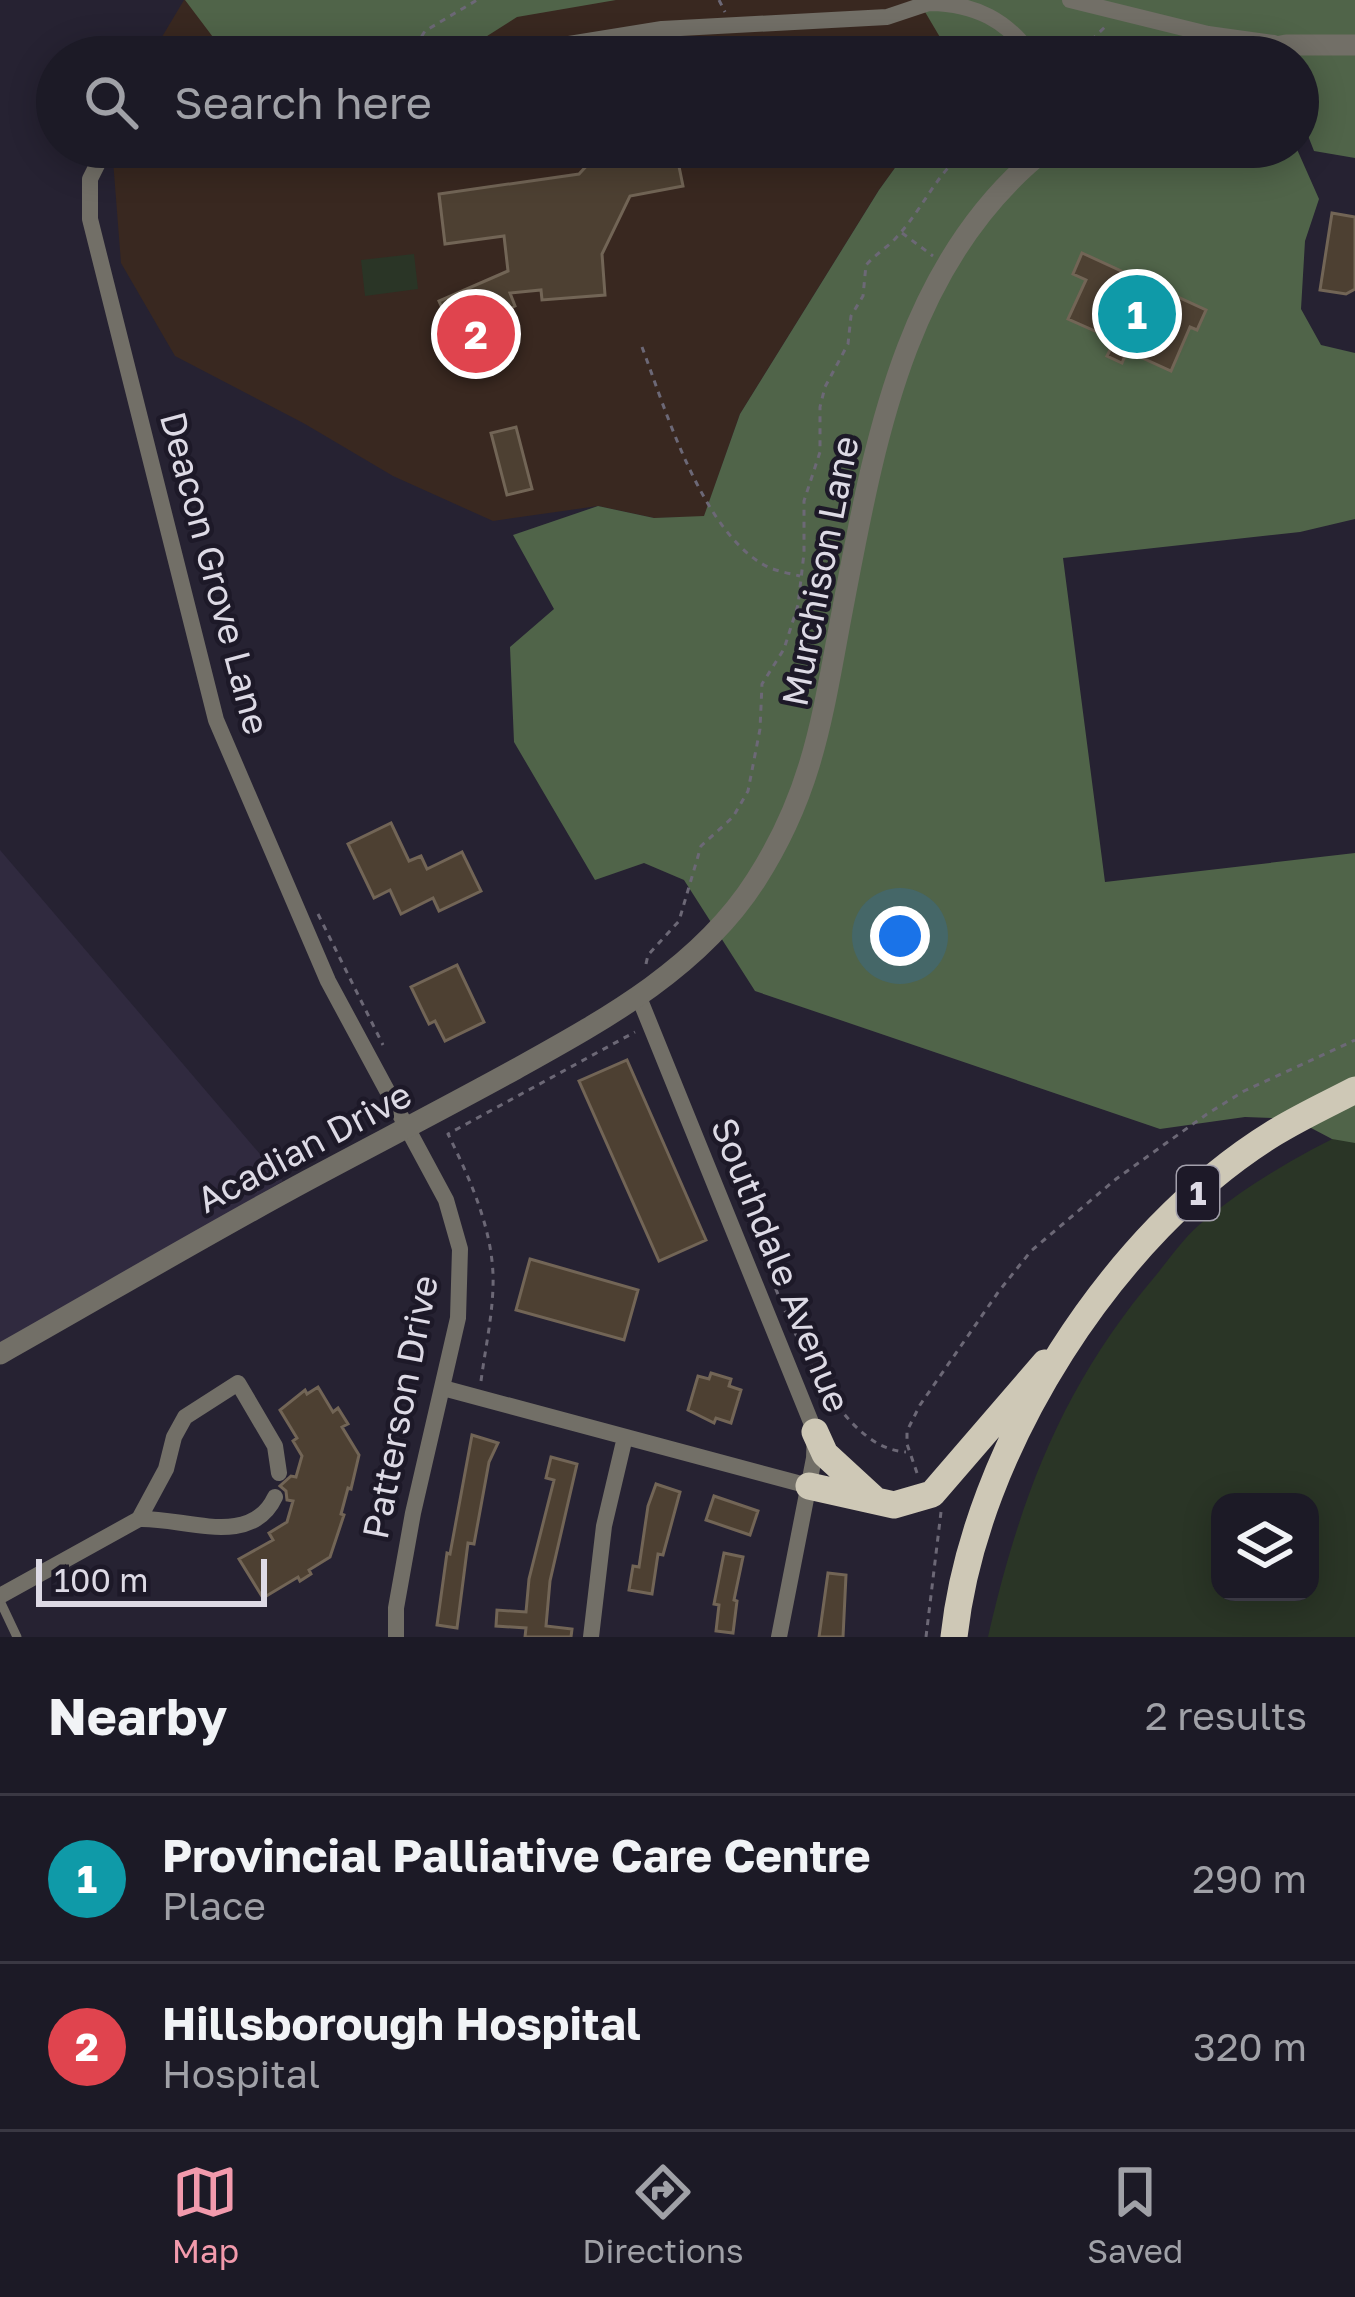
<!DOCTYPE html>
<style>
body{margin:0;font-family:"Golos Text",sans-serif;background:#292732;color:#f1f3f6}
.controls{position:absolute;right:36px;bottom:36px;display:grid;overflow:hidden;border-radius:24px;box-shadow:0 6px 30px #0003}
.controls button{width:108px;height:108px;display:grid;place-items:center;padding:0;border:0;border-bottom:3px solid #3a3843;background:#1c1a26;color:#f1f3f6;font:60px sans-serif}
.scale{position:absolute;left:36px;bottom:30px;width:231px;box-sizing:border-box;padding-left:12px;border:6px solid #dddae5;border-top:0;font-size:33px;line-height:42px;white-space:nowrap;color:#dddae5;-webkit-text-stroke:9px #1d1928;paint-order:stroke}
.you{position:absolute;left:900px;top:936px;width:42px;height:42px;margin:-30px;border:9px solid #fff;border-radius:50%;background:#1a73e8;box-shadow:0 0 0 18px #1a73e833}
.badge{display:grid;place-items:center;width:78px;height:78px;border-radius:50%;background:#f29aac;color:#fff;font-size:39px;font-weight:700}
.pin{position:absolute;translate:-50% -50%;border:6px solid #fff;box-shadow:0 3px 12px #0006}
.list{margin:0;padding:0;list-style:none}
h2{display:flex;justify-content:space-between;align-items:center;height:156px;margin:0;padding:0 48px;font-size:51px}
h2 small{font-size:39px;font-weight:400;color:#a0a1a7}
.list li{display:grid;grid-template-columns:78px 1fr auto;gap:36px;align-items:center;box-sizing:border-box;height:168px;padding:0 48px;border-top:3px solid #3a3843}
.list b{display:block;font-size:45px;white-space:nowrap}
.list p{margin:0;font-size:39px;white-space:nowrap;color:#a0a1a7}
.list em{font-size:39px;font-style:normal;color:#a0a1a7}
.icon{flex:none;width:66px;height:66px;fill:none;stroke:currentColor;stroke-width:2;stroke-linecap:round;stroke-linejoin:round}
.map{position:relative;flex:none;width:1355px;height:1637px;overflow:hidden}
.search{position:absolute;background:#1c1a26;box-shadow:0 6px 30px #0003;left:36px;right:36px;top:36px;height:132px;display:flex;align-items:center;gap:30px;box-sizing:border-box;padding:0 42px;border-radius:66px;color:#a0a1a7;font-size:45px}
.sheet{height:492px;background:#1c1a26}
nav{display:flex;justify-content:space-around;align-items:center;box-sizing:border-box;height:168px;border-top:3px solid #3a3843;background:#1c1a26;font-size:33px;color:#a0a1a7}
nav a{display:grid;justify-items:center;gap:6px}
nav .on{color:#f29aac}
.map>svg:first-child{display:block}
.built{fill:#302a3f}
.medical{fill:#392820}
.green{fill:#2a3526;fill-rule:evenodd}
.forest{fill:#506449}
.building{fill:#4d4032;stroke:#726556;stroke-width:3}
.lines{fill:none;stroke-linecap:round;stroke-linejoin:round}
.path{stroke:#6c6876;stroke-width:3;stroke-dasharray:6 6;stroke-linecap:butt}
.service{stroke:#726f67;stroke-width:9}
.minor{stroke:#726f67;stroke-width:16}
.tertiary{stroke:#726f67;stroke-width:21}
.trunk{stroke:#cec8b6;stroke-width:27}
.labels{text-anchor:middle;stroke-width:9;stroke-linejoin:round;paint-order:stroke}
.shield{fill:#1d1928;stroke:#a3a0ac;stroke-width:3}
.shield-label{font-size:33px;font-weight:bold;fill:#dddae5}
.street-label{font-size:36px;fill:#dddae5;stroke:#1d1928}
</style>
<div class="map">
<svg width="1355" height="1637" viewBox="0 0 1355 1637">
<rect width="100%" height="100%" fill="#262232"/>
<path class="built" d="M0,850L283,1181L0,1346Z"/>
<path class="medical" d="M184,0H937L944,44L941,57H150Z
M112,147H910L879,190L740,414L704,517L654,518L598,506L493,521L393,476L305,424L175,356L121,263Z"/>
<path class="green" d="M414,254L418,289L365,296L361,260Z
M1355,1128V1637H988C1020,1497 1063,1384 1157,1274C1170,1258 1183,1239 1199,1225C1246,1185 1300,1154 1355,1128ZM1220,1502H1310V1592H1220Z"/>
<path class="forest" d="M185,0H616L517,17L454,57H228Z
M918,0H1355V158L1314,151L1298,110V57H941L944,44Z
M910,147H1296L1319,199L1305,241L1301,309L1321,345L1355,353V519L1300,532L1063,558L1105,882L1355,853V1143L1332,1139L1294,1119L1245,1117L1160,1129L755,991L684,880L644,863L595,880L514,742L510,647L554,609L513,535L598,506L654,518L704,516L740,414L879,190Z"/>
<path class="building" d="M604,147H675L683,186L630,196L602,254L605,295L542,300L541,290L510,293L515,306L453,333L439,301L508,271L504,236L445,244L439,194L579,174Z
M1332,213L1355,217V289L1346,294L1320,290Z
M1082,253L1206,310L1197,330L1190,327L1171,371L1127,351L1122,363L1107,356L1115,340L1068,319L1086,280L1073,274Z
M516,427L532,489L507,495L491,433Z
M391,823L409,861L421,856L427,869L462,852L481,891L439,911L433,898L401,914L390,890L374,898L348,844Z
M457,965L484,1022L445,1041L435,1021L429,1024L411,987Z
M627,1060L706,1240L659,1261L579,1081Z
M530,1259L638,1290L624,1340L516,1310Z
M711,1373L731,1379L729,1386L741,1390L731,1423L716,1418L714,1423L688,1410L698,1376L709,1379Z
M318,1387L333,1412L338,1408L348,1424L342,1427L359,1455L351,1489L348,1488L341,1514L344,1515L330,1557L309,1570L311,1574L300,1581L298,1577L263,1598L239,1559L273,1540L269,1533L287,1522L293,1501L287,1500L286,1491L280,1486L291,1476L296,1477L302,1456L293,1441L297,1438L280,1410L305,1390L307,1394Z
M472,1435L498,1443L489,1462L474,1544L468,1543L457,1628L437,1625L447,1553L450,1554Z
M551,1457L577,1464L550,1581L546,1626L572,1629L571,1637H525L526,1628L496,1626L497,1610L526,1612L529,1579L554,1480L546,1478Z
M656,1484L680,1492L663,1555L658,1554L652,1594L629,1590L633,1566L639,1567L648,1506Z
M714,1496L758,1511L750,1535L706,1520Z
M724,1553L743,1557L734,1600L737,1601L733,1633L716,1631L719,1605L714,1604Z
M828,1573L846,1575L843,1637H819Z"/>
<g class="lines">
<path class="path" d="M719,0L725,12
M409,57L425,31L477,0
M1074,57L1107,25
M902,233L933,256
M642,347C666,411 701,529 764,565C775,571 788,573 800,576
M318,914L383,1045
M646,964L648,955L679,921L701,846L733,817L748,791L760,729L762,684L784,649L798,605L804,553V501L820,452V407L825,387L848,344L851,316L863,296L866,265C875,255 886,248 895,239C925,207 934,175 970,147
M749,1222C775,1284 828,1448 906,1452
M481,1381C485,1350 492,1319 493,1287C495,1234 471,1181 448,1134L635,1032
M917,1473L907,1444V1431L920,1405L999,1291L1031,1251L1116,1179L1207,1114L1244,1091L1355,1040
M926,1637L941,1512"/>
<path class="service" d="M0,1601L17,1637"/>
<path class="minor" d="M1070,0L1208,34L1274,43
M930,3C976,4 1007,20 1033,57
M251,57L272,55
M523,57L563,45L662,29L887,17L938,0
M106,147L90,179V219L216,720L328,981L446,1200L460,1249L458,1318L413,1513L396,1608V1637
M336,149L342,147
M638,995L815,1432L814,1458L779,1637
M443,1388L809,1486
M139,1519L166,1469L174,1437L185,1417L238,1383L275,1446L279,1473
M0,1596L139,1519C183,1517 251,1549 275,1497
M591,1637L604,1526L625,1437"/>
<path class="tertiary" d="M1226,57L1286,45H1355
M0,1354C103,1296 204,1236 308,1180C377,1143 447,1107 516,1069C604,1020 700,968 756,880C815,788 823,711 843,607C875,440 906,257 1049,147"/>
<path class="trunk" d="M815,1432L825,1454L875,1500
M809,1486L894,1505L932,1494L1045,1363
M954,1637C974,1450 1113,1232 1274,1133C1300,1117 1328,1104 1355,1090"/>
</g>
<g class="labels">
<rect class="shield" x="1177" y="1166" width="42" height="54" rx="9"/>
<g class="shield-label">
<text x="1198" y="1205">1</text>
</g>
<g class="street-label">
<text transform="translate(820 571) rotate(-79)" y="13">Murchison Lane</text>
<text transform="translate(215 573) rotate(75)" y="13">Deacon Grove Lane</text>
<text transform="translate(304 1147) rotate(-28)" y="13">Acadian Drive</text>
<text transform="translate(781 1265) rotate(68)" y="13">Southdale Avenue</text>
<text transform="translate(400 1407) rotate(-79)" y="13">Patterson Drive</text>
</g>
</g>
</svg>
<div class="controls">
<button><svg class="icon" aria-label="layers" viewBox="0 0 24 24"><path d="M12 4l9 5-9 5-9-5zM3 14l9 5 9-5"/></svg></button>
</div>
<div class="scale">100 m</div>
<div class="you"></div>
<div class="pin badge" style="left:1137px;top:314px;background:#0f9aa8">1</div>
<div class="pin badge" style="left:476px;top:334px;background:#e0444e">2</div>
<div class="search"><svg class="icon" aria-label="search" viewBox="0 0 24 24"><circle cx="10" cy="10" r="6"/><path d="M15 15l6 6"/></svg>Search here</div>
</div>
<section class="sheet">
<h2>Nearby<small>2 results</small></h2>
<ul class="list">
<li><span class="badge" style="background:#0f9aa8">1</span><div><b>Provincial Palliative Care Centre</b><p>Place</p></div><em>290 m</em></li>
<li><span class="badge" style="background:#e0444e">2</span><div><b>Hillsborough Hospital</b><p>Hospital</p></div><em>320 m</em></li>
</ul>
</section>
<nav>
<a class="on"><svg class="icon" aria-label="map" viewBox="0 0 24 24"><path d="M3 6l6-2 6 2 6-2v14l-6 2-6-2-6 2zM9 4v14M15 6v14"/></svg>Map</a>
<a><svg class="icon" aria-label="directions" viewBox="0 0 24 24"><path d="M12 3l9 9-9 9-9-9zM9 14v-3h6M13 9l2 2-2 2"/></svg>Directions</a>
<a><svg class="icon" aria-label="saved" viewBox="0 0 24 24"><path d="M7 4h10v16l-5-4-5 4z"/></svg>Saved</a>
</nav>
